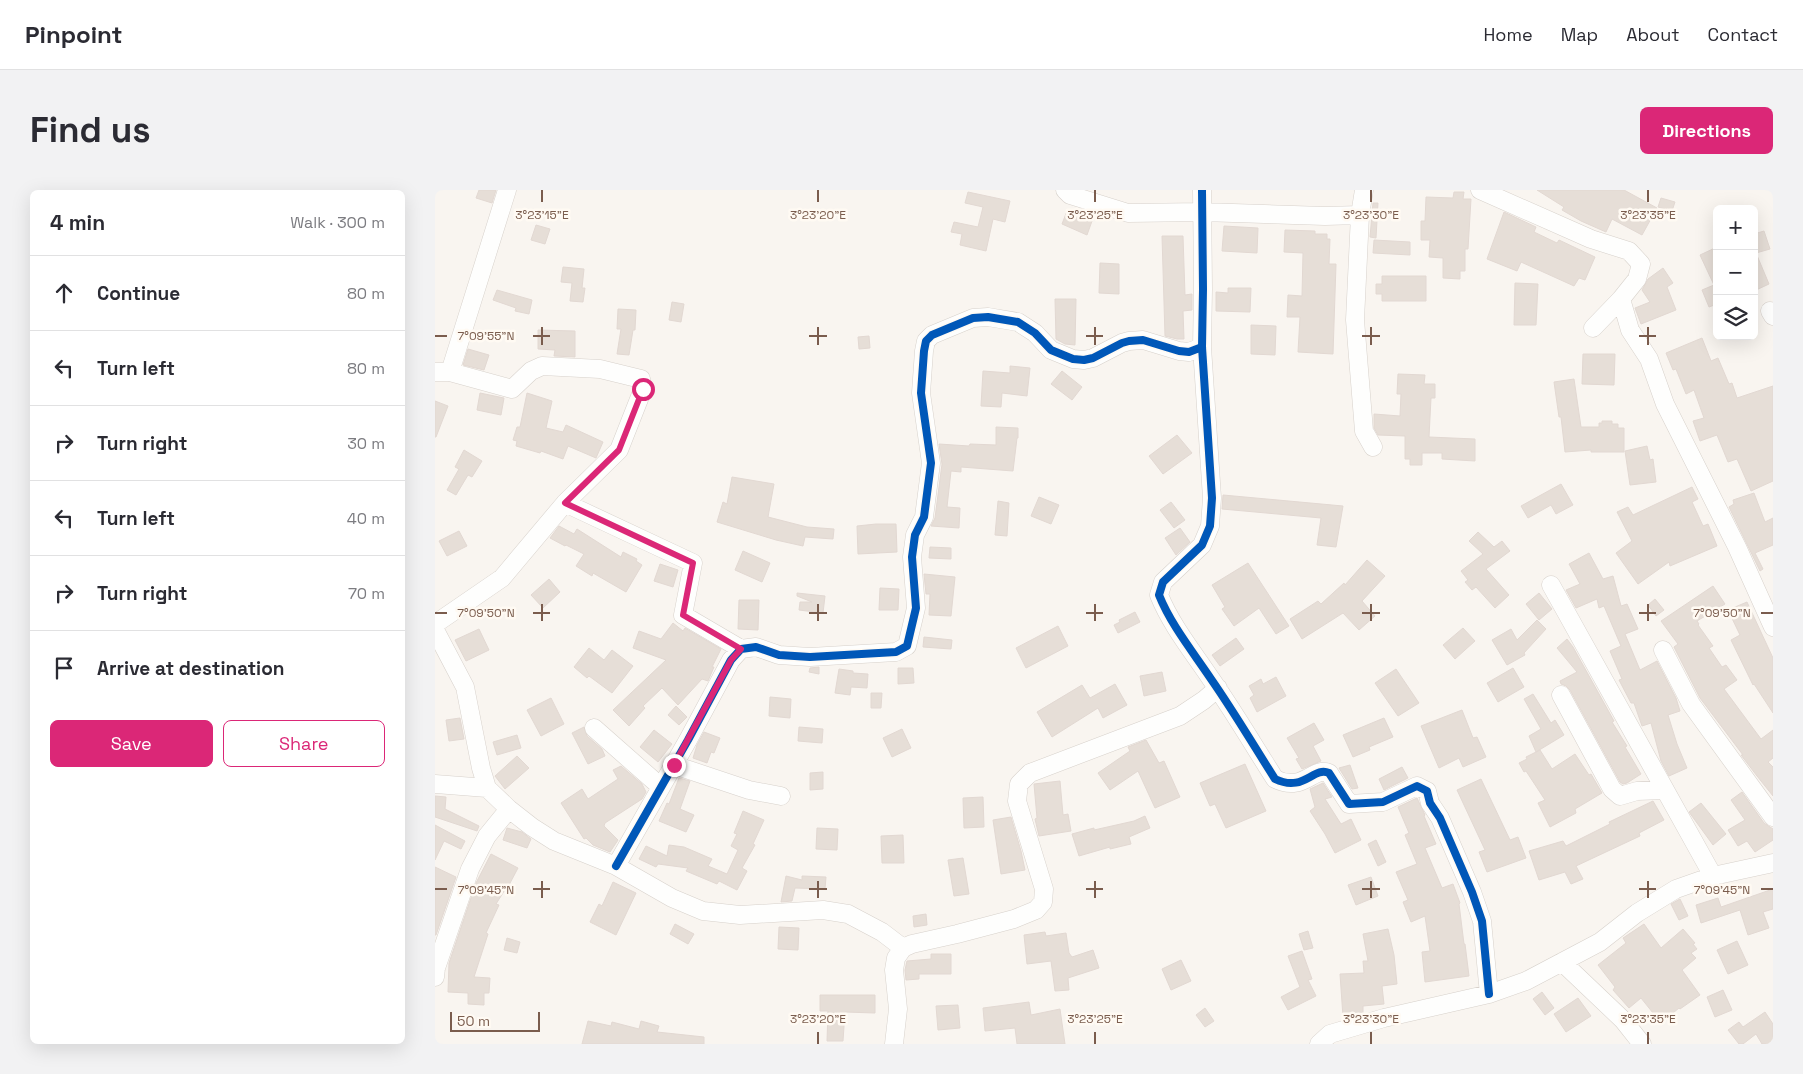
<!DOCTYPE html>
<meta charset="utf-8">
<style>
body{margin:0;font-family:"Space Grotesk",sans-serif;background:#f2f2f3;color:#2b2b33}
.controls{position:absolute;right:15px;top:15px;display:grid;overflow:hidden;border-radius:8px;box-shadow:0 5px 20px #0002}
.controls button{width:45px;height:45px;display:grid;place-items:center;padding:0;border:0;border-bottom:1px solid #e1e1e2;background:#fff;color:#2b2b33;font:25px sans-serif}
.scale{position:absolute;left:15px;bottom:12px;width:90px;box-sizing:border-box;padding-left:5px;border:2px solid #7a5c4d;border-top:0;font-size:14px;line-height:18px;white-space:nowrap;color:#7a5c4d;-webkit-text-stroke:4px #fffaf3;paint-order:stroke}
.stop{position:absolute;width:15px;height:15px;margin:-11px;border:4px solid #db2777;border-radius:50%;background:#fff}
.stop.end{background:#db2777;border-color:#fff;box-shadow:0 1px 5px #0008}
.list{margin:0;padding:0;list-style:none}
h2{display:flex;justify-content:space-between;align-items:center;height:65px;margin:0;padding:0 20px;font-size:21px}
h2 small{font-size:16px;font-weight:400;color:#7c7c81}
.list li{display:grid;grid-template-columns:32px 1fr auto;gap:15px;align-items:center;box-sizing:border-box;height:75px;padding:0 20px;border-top:1px solid #e1e1e2}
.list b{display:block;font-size:19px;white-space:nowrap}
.list em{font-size:16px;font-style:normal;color:#7c7c81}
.actions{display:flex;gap:10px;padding:15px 20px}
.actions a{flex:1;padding:11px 0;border:1px solid #db2777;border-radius:8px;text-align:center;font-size:18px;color:#db2777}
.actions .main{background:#db2777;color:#fff}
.icon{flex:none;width:28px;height:28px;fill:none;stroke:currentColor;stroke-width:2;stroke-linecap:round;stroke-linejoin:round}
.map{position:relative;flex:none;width:1338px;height:854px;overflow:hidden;border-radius:8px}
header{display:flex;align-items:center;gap:30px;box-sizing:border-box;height:70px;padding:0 25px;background:#fff;border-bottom:1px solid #e1e1e2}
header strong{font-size:24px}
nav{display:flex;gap:28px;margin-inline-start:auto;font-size:18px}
.intro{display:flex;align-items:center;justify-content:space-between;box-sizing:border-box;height:120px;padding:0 30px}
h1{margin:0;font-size:35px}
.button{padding:12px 22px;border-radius:8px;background:#db2777;color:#fff;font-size:18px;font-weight:700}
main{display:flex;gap:30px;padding:0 30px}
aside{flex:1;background:#fff;border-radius:8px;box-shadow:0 5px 20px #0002}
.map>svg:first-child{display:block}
.building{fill:#e6ded7;stroke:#e2d8d2}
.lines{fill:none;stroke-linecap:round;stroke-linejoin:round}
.minor-casing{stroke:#d7d1cb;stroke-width:19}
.minor{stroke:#fefefd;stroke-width:18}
.cycleway-casing{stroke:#fffaf3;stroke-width:11}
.cycleway{stroke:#0057b8;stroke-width:8}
.route{stroke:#db2777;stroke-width:6}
.ticks{fill:none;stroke:#7a5c4d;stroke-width:2}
.ticks-label{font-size:12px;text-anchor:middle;fill:#7a5c4d;stroke:#fffaf3;stroke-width:5;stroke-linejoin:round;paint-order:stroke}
</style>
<header>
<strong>Pinpoint</strong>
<nav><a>Home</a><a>Map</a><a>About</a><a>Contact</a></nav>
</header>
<div class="intro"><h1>Find us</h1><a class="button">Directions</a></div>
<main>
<aside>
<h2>4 min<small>Walk · 300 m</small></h2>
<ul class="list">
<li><svg class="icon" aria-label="ahead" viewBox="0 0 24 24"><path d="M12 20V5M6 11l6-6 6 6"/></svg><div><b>Continue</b></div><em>80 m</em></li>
<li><svg class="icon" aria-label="left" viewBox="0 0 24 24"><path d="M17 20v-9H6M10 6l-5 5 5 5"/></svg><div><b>Turn left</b></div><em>80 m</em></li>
<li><svg class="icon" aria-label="right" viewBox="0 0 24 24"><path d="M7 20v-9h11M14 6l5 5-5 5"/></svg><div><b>Turn right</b></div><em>30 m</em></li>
<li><svg class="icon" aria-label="left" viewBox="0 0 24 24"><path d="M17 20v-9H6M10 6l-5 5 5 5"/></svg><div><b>Turn left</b></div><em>40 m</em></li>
<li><svg class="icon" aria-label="right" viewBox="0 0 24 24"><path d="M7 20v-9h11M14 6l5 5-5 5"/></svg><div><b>Turn right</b></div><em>70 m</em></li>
<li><svg class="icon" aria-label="arrive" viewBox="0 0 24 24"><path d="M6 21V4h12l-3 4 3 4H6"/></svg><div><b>Arrive at destination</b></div></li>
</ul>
<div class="actions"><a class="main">Save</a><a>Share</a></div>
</aside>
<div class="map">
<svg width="1338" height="854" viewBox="0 0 1338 854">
<rect width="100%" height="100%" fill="#f9f5f0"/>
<path class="building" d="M44,0H61L57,13L41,8Z
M1102,0H1189L1222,18L1207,45L1177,29L1171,42L1146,31L1127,20L1129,17Z
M533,2L575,11L570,32L558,29L551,61L525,55L527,44L516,42L519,32L543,37L548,17L530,13Z
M1019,2H1029L1028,9H1036L1033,59H1030V81H1025V89L1008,88V68L994,67L995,50H986V31H990L991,7L1018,8Z
M1226,8L1240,12L1237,21L1223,17Z
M938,13H943L941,48L935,47Z
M632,21L657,31L652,45L627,34Z
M1069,22L1101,37L1099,42L1122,53L1124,50L1160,67L1150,90L1144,88L1139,96L1086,72L1082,81L1052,69Z
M101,35L115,39L110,54L96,50Z
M789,36L823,38L822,63L787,61Z
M850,40L880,41V44H892V49H895L894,74H901L898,164L863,162L865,127H852L853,105L867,106L868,63L849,62Z
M1329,41L1335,59L1321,63L1334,94L1319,101V44Z
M727,46H748L750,105L757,104V120L748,121L749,149H742L730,146Z
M939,50L975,52V65L938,63Z
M1282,57V114L1274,117L1267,100L1279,95L1265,65Z
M665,73L684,74V104L664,103Z
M128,77L149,79L147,98H150L148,112L135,111L137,93L126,92Z
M1228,78L1238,93L1232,97L1241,120L1206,134L1200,118L1215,112L1207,100L1213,89Z
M947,86H991V111H947V104H941V94H947Z
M1080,93L1103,94L1101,135H1079Z
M793,98H816L815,122L781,121V102L793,103Z
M62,100L97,110L94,124L80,121L81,118L58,110Z
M620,109H641L640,155L630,154L621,149Z
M237,112L249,114L246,132L234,130Z
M183,119L201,120L200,140H198L194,165L182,164L186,139H182Z
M816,135L841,136L840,165L816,164Z
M103,140L140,141V167L119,166L120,160L103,159Z
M434,146L435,158L424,159L423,147Z
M1267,148L1276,171L1283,168L1294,194L1297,193L1302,208L1338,196V291L1316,301L1302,269L1293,272L1282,245L1265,251L1258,231L1269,228L1259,200L1251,204L1241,179L1238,180L1231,163Z
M33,159L54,165L49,180L28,175Z
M1148,164H1180L1179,195L1147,194Z
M575,176L595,178L592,206L567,203L566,217L546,216L548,181L575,183Z
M627,181L647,197L637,210L616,194Z
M963,184L990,185L989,194H1000V208H996L994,247L1040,249V271L1007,269V263H987V275H975V269H970V246L943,245L939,238V224L965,226L966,204H962Z
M1139,189L1146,237H1164V233H1167V231H1177V234H1183V238H1189V262H1156V260L1130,262L1126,227H1124L1119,192Z
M45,203L69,208L66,225L42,220Z
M92,203L117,211L111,238L128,242L131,235L168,252L161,268L133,256L128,269L106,261L105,263L81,256L82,251L78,250L82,237H85Z
M0,211L13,216L1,247H0Z
M561,237L583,238V248H582L578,281L526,277V282L516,281L512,317L525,318L524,338L496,336L500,328L507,274L504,254L534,256L535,254L561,255Z
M742,245L757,263L728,284L714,266Z
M1212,256L1215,270L1218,269L1221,292L1195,295L1190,261Z
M29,260L47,271L37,287L33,285L21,305L12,300L24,279L20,277Z
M297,287L339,294L333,327L372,337L399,339L398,349L370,347L368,356L341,350L282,332L288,312L292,314Z
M1126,294L1138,315L1121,324L1116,315L1093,328L1086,316Z
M1257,297L1263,309L1257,312L1268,336L1273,334L1282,356L1235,376L1234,372L1203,394L1181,363L1197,351L1182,322L1193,317L1198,325Z
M1319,303L1330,332L1338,328V355L1320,363L1328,379L1325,381L1294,317L1299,314L1298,310Z
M788,305L908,316L901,357L882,355L886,328L787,319Z
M604,307L624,315L616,334L596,326Z
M563,311L574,313L572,346L560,345Z
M736,312L750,330L739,338L725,320Z
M441,334H461L462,362L423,364L422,336Z
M124,336L139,344L142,339L186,367L188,362L202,369L201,371L207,375L191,402L158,383L157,386L141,376L149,364L131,355L130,356L115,348Z
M745,338L755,352L741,365L730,348Z
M24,341L32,356L12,366L4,351Z
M1043,342L1059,357L1067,351L1075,361L1051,379L1074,405L1060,418L1041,397L1037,400L1030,392L1033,390L1026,381L1048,364L1034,351Z
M495,357L516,358V369L494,368Z
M308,361L335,373L327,392L300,380Z
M1154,363L1168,389L1178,386L1186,416L1192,414L1203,439L1190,444L1205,480L1222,471L1241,508L1245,521L1233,525L1242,554L1252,578L1234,586L1226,571L1216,533L1207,536L1199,513H1196L1184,490L1187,489L1175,461L1186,456L1169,416L1164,418L1162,409L1141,418L1131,400L1145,394L1134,374Z
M932,370L950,386L927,411L940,426L924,440L908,423L867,449L855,429L883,411L886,414L909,393L910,395Z
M813,373L854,436L841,444L824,418L799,436L787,419L790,417L777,395Z
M225,374L243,380L238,397L219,391Z
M489,384L520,387L516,426L494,425L495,404H491Z
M114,389L125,402L108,418L96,405Z
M1278,396L1290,414L1262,431L1264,434L1263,435L1278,456L1274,458L1287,477L1291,475L1302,490L1289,499L1326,549L1338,540V568L1333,572L1338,577V606L1322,586L1306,565H1308L1265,508L1239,457L1243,454L1226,431Z
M445,398L464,399L463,420H444Z
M362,403L390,406L388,423L364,420L365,412H377L362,406Z
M1104,403L1117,419L1104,430L1091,414Z
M1220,409L1229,420L1221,426L1213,415Z
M304,410H324L323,440L303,439Z
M1312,412L1338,468V523L1319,494L1318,495L1296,450L1305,445L1293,420Z
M700,422L705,432L683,443L679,435L685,432L684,430Z
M1102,430L1111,439L1089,463L1090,465L1072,475L1057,450L1076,439L1082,450Z
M238,433L248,441L250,438L286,459L277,477H279L273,491L267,489L243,515L227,498L208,516L210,518L194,536L178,520L231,470L198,458L204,441L226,449Z
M623,436L633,456L591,478L581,458Z
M1028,438L1040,451L1020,469L1008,455Z
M44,439L54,460L31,471L20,450Z
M489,447L517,450L516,459L488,457Z
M801,448L809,459L785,476L777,465Z
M1132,449L1138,457L1179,531L1177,532L1192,556L1190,557L1206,584L1192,593L1188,594L1185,592L1135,500L1131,496L1126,494L1125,491L1142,482L1122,458Z
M154,458L169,470L177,460L198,476L177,503L154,486L152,488L139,477Z
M384,477V484L374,482L375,478Z
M463,478H478L479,493L463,494Z
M1078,478L1089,497L1063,512L1052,493Z
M404,479L418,481V483L433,484L432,498L416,497L415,505L400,503Z
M961,479L984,513L963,526L940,493Z
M727,482L731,501L709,506L705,486Z
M841,487L851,506L822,522L815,508L819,505L814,496L826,489L828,494Z
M680,494L692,515L668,528L663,518L617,547L602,522L647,495L655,508Z
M436,503H447L446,518H436Z
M1098,504L1116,533L1120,530L1129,545L1101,562L1094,546L1106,539L1089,509Z
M335,507L356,509L355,528L334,526Z
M116,508L129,534L106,546L92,520Z
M241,516L252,527L244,535L233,525Z
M1027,520L1038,548L1042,547L1051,567L1028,577L1024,568L1004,578L986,536Z
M25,528L29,549L14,551L11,530Z
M949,528L958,547L934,557L935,560L918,567L908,545Z
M879,533L889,550L878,556L886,571L867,579L861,569L864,568L852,548Z
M149,537L152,546L167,559L170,566L153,574L137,543Z
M364,537L388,539L387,553L363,551Z
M467,539L476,558L457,567L448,548Z
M219,540L237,554L223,572L205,557Z
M269,542L285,548L279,563L276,562L272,573L258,568L262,555Z
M82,545L86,558L62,565L58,552Z
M711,550L724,573L729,571L745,607L720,618L703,581L675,600L663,583L695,561L693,557Z
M1105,560L1117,579L1140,564L1154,585L1156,584L1167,603L1140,619L1141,623L1115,637L1103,613L1110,610L1091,581L1089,582L1084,573L1092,569L1091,567Z
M82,566L94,578L70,599L60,586Z
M810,574L831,621L791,638L780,614L775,616L765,593Z
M915,575L923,598L917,599L904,578Z
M186,576L207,594L211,602L207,609L170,633L169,636L183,650L175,662L158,655L151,648L149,649L126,613L147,599L153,609L183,589L178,580Z
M967,577L973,588L949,600L944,589Z
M388,582V599L375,600V583Z
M244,588L255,591L245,619L259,625L251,642L224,631L232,613L234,614Z
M1046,589L1075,650L1083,647L1091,668L1052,682L1044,662L1050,660L1022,600Z
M625,591L628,625L633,624L636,641L604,646L600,629L602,628L599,594Z
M888,593L897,607L890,609L906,634L916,629L926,650L900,663L890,644L875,621L880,617L875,599Z
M1307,602L1329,633L1338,639V650L1320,662L1312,651L1303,656L1293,640L1310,630L1296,610Z
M0,606L11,607L10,619L44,636L42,641L0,627Z
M548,607L549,637L529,638L528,608Z
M982,608L990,625L989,626L1001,654L990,658L1007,698L1018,694L1025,713L1024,714L1029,754H1030L1034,786L990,792L987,762L995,761L990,726L976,732L968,712L973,710L961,682L982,674L970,645L974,643L963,617Z
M1218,611L1229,630L1204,643L1205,646L1141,676L1148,689L1136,694L1130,682L1104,690L1094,661L1128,651L1131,656L1175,634L1174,632Z
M1266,613L1291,644L1278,655L1254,622Z
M308,621L329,630L318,654L320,655L307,678L312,681L302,700L284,691L282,694L251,681L253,678L223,674L221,677L204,669L211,656L232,666L234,655L249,657L277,669L273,676L292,684L303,660L296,656L302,644L299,643Z
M710,626L715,638L694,647L696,654L675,659V657L644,666L637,644L659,638V640L699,631Z
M576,627L586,661L590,680L566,684L558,630Z
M0,635L30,651L26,659L9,651L0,670Z
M72,638L87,642L96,649L92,658L68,650Z
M382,638L403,639L402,660L381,659Z
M468,645L469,673H447L446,646Z
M941,650L951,672L943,676L933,654Z
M56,664L83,678L74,695H73L61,714L64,715L51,743L53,744L39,787L55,788L54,803H49V815L33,814V803L13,802L14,773L41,693Z
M528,668L534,704L519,706L513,670Z
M0,677L21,687L1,745H0Z
M351,686L367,690V686L391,687L390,699L360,698L357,711L346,712Z
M936,687L943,706L921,715L913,695Z
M178,692L201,703L181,745L155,732L164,714L167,716Z
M1338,699V719L1328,722L1334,738L1313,745L1305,720L1266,733L1261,715L1283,708L1286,717Z
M1245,709L1253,726L1244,730L1236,714Z
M491,724L492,735L479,737L478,726Z
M240,734L259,744L253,754L235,744Z
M1209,734L1226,758L1248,739L1260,753L1258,754L1262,759L1256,763L1261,768L1247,780L1265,805L1245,819L1244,818L1226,833L1206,808L1194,818L1178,800L1180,797L1163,775L1191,753L1188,748Z
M344,737L364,738L363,760L343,759Z
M953,739L959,765L962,794L947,796L949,814L928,816V823L916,827H908L905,784L929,783L928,771H933L928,744Z
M873,741L878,758L869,760L864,744Z
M610,742L611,746L631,743L634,763L637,767L658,760L664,778L633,788L634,800L620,801L616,771L592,774L589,745Z
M72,748L85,752L82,763L69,760Z
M1302,751L1313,775L1293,784L1282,760Z
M867,761L877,789L873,790L881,806L853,820L846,807L865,797L853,766Z
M496,764H516V784H484V789L471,790L470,780L472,771L496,769Z
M746,770L756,791L736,800L727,779Z
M1288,800L1297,820L1280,827L1272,807Z
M1107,802L1119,818L1110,825L1098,809Z
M385,805H440V823L410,822L408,851H392L393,821H385Z
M1143,808L1156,826L1131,842L1119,824Z
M594,812L596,825L625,819L630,854H582L580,838L550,841L548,818Z
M523,815L525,838L503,840L501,816Z
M770,818L779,831L770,837L761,825Z
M1330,822L1338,834V854H1327L1321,844L1308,854H1304L1293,840L1304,832L1308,837Z
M153,831L176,836L177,832L204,839L206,831L224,836L222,842L269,847V854H147Z"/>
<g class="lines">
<defs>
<path id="minor" d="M630,0L635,5L693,23L767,22L890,26L925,25
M767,0L768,99L767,157L777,308L775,336L767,355L728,392L724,405C736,435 758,462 776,489C799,522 819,556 840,589C869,603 878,576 894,583L914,614L948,612L982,596L992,601L995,613L1005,628L1037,702L1047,731L1054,804
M929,0L925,25L920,130L929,241L938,257
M1045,0L1156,49L1194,61L1206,74L1202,89L1186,109L1158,138
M1186,109L1195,140L1214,169L1230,214L1302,357L1338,437
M1335,121L1338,126
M0,182H15L77,199L96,181L107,176L165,179L206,189L208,199L184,260L130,313L67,388L0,434
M15,182L72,0
M130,313L258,373L248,425L306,459
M1116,395L1278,686
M0,440L30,497L46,578L52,598L74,619L97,637L119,651L181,676L237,708L268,721L305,725L388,720L413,724L447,742L468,758
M1228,460L1256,514L1338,627
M1126,505L1177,599L1185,606L1202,601L1229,600
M159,538L226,597
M239,575L314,600L346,606
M0,594L52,598
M181,676L253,550L296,470L306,459L321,457L344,465L375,467L461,462L472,456L481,418L477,367L480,345L489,327L496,273L486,203L489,161L491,151L497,145L538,128L553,127L583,132L600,143L616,160L638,169L649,170L658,168L687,153L694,151L708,150L744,161L754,162L767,157
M1127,772L1188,830L1207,854
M0,787L1,778L35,679L52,646L74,619
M459,854L463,819L459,780L461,768L468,758L477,754L522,744L579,729L601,720L608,712L609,699L582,611L584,594L595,583L745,526L769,510L783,498
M884,854L895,844L949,828L1054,804L1091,791L1165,752L1202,723L1241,699L1278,686L1338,673"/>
</defs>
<use href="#minor" class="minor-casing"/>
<use href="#minor" class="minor"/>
<defs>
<path id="cycleway" d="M767,0L768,99L767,157L777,308L775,336L767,355L728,392L724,405C736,435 758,462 776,489C799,522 819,556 840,589C869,603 878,576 894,583L914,614L948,612L982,596L992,601L995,613L1005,628L1037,702L1047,731L1054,804
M181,676L253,550L296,470L306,459L321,457L344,465L375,467L461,462L472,456L481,418L477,367L480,345L489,327L496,273L486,203L489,161L491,151L497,145L538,128L553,127L583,132L600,143L616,160L638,169L649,170L658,168L687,153L694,151L708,150L744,161L754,162L767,157"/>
</defs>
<use href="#cycleway" class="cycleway-casing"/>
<use href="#cycleway" class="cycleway"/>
</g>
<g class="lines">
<path class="route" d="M208,199L184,260L130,313L258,373L248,425L306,459L296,470L239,575"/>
</g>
<path class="ticks" d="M107,0V12M383,0V12M660,0V12M936,0V12M1213,0V12M107,137V155M383,137V155M660,137V155M936,137V155M1213,137V155M0,146H12M98,146H115M374,146H392M651,146H668M927,146H945M1204,146H1221M107,414V431M383,414V431M660,414V431M936,414V431M1213,414V431M0,423H12M98,423H115M374,423H392M651,423H668M927,423H945M1204,423H1221M1326,423H1338M107,691V708M383,691V708M660,691V708M936,691V708M1213,691V708M0,699H12M98,699H115M374,699H392M651,699H668M927,699H945M1204,699H1221M1326,699H1338M383,842V854M660,842V854M936,842V854M1213,842V854"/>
<g class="ticks-label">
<text x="107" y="29">3°23'15"E</text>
<text x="383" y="29">3°23'20"E</text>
<text x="660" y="29">3°23'25"E</text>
<text x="936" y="29">3°23'30"E</text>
<text x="1213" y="29">3°23'35"E</text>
<text x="51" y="150">7°09'55"N</text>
<text x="51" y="427">7°09'50"N</text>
<text x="1287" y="427">7°09'50"N</text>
<text x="51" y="704">7°09'45"N</text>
<text x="1287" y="704">7°09'45"N</text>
<text x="383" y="833">3°23'20"E</text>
<text x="660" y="833">3°23'25"E</text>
<text x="936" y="833">3°23'30"E</text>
<text x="1213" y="833">3°23'35"E</text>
</g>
</svg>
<div class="controls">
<button>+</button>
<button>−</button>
<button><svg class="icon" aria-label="layers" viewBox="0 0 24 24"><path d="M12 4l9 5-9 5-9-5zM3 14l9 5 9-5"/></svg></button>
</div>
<div class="scale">50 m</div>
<div class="stop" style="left:208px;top:199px"></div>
<div class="stop end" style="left:239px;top:575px"></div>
</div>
</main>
